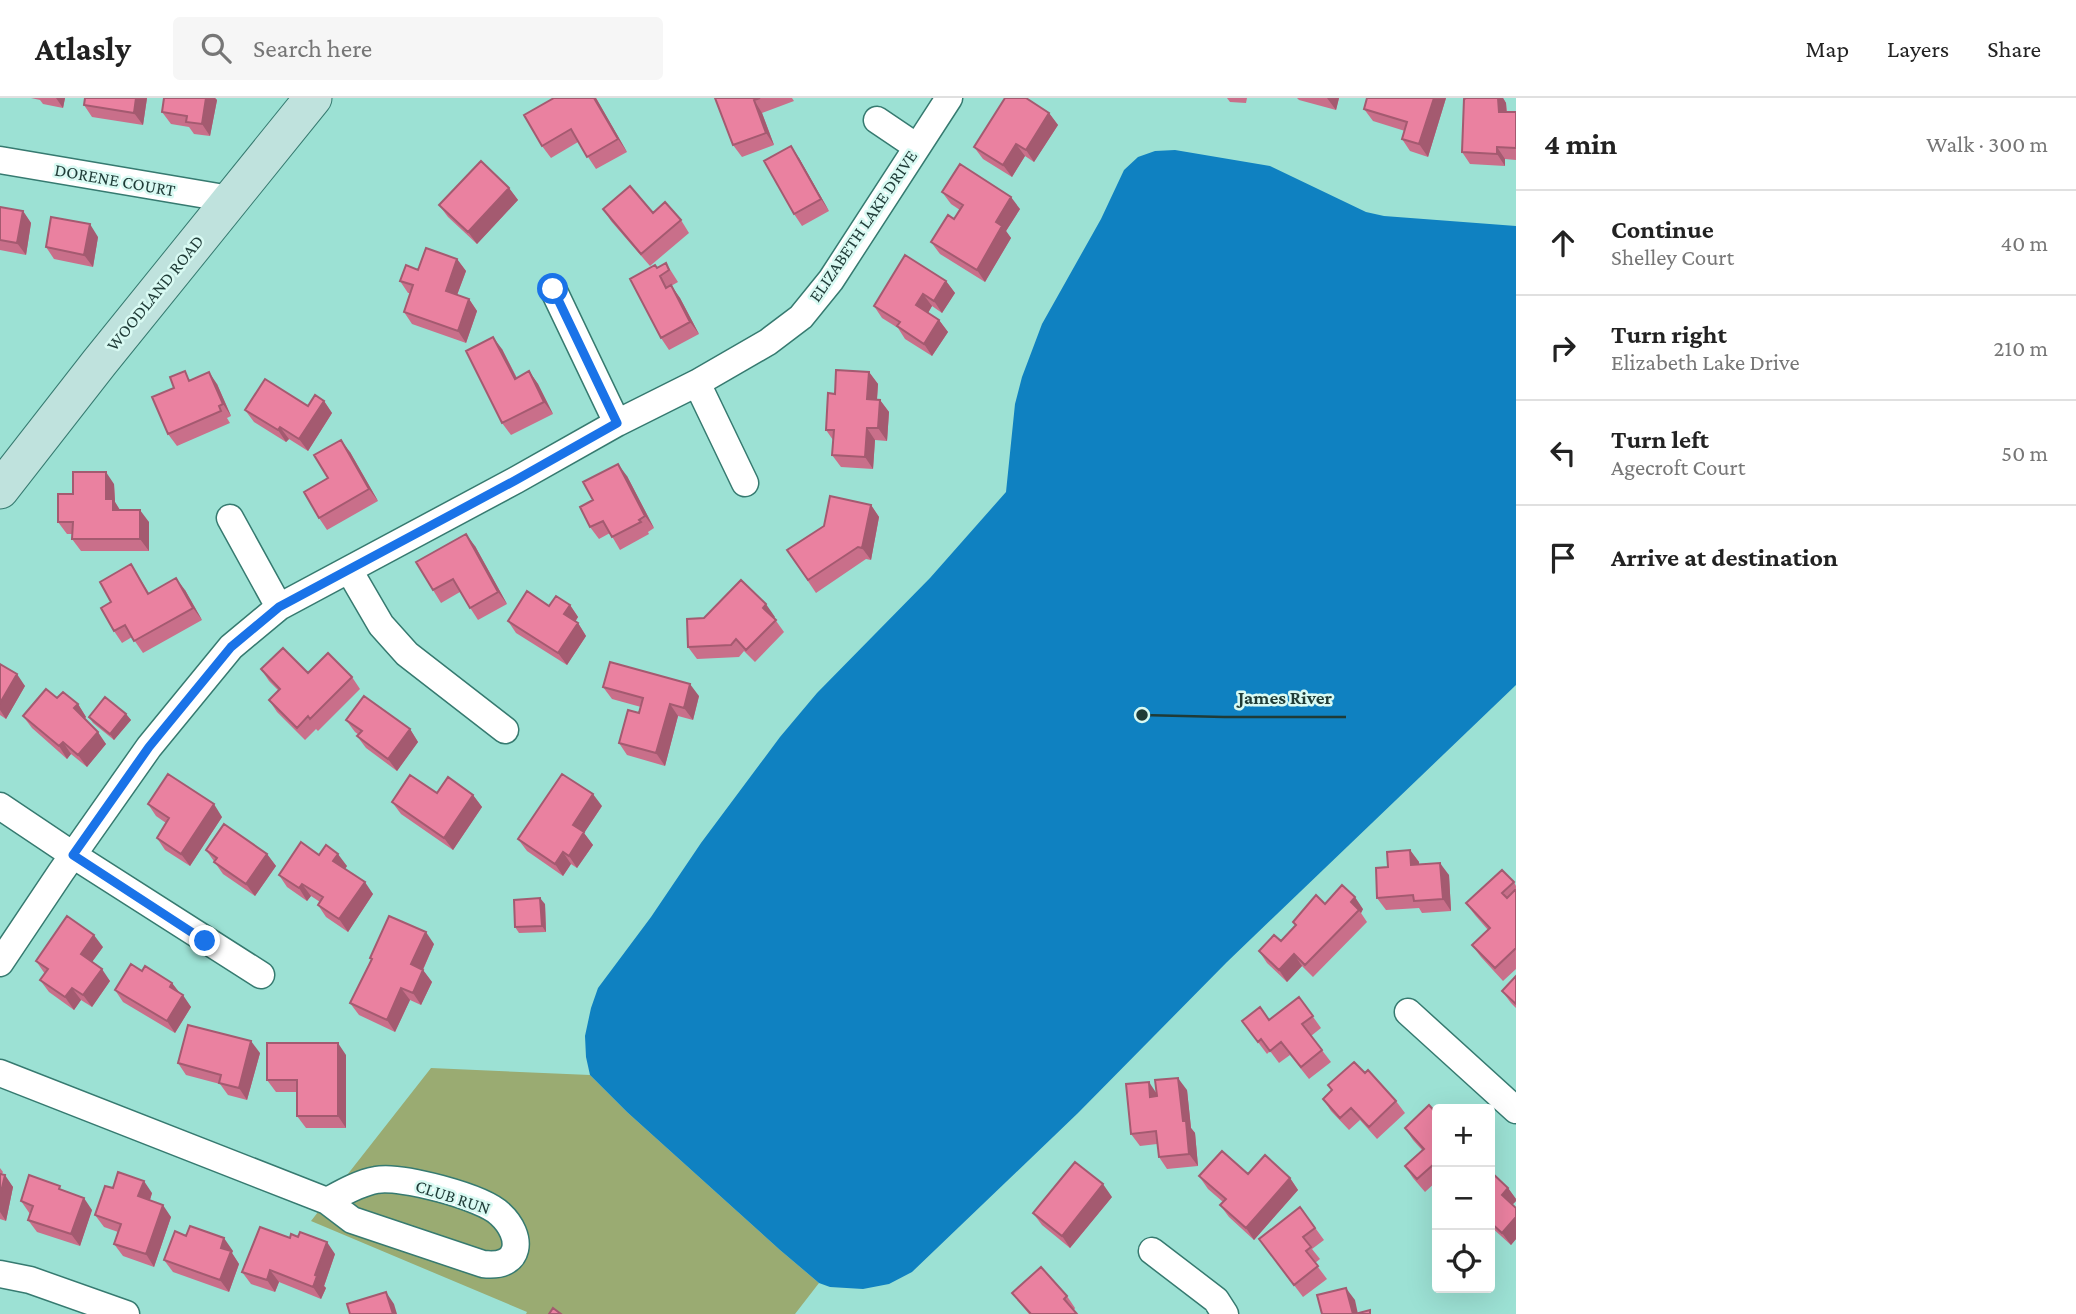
<!DOCTYPE html>
<meta charset="utf-8">
<style>
body{margin:0;font-family:"Crimson Pro",serif;background:#f6f6f6;color:#222}
.controls{position:absolute;right:21px;bottom:21px;display:grid;overflow:hidden;border-radius:7px;box-shadow:0 7px 28px #0002}
.controls button{width:63px;height:63px;display:grid;place-items:center;padding:0;border:0;border-bottom:2px solid #e0e0e0;background:#fff;color:#222;font:35px sans-serif}
.stop{position:absolute;width:21px;height:21px;margin:-16px;border:5px solid #1a73e8;border-radius:50%;background:#fff}
.stop.end{background:#1a73e8;border-color:#fff;box-shadow:0 2px 7px #0008}
.list{margin:0;padding:0;list-style:none}
h2{display:flex;justify-content:space-between;align-items:center;height:91px;margin:0;padding:0 28px;font-size:30px}
h2 small{font-size:23px;font-weight:400;color:#767676}
.list li{display:grid;grid-template-columns:46px 1fr auto;gap:21px;align-items:center;box-sizing:border-box;height:105px;padding:0 28px;border-top:2px solid #e0e0e0}
.list b{display:block;font-size:26px;white-space:nowrap}
.list p{margin:0;font-size:23px;white-space:nowrap;color:#767676}
.list em{font-size:23px;font-style:normal;color:#767676}
.icon{flex:none;width:38px;height:38px;fill:none;stroke:currentColor;stroke-width:2;stroke-linecap:round;stroke-linejoin:round}
.map{position:relative;flex:none;width:1516px;height:1216px;overflow:hidden}
header{display:flex;align-items:center;gap:42px;box-sizing:border-box;height:98px;padding:0 35px;background:#fff;border-bottom:2px solid #e0e0e0}
header strong{font-size:33px}
nav{display:flex;gap:38px;margin-inline-start:auto;font-size:24px}
.search{width:490px;height:63px;background:#f6f6f6;display:flex;align-items:center;gap:18px;box-sizing:border-box;padding:0 24px;border-radius:7px;color:#767676;font-size:26px}
main{display:flex}
aside{flex:1;background:#fff}
.map>svg:first-child{display:block}
.green{fill:#9aab72}
.water{fill:#0f81c1}
.lines{fill:none;stroke-linecap:round;stroke-linejoin:round}
.minor-casing{stroke:#367a70;stroke-width:29}
.secondary-casing{stroke:#367a70;stroke-width:39}
.minor{stroke:#fff;stroke-width:26}
.secondary{stroke:#bfe2dd;stroke-width:37}
.wall{fill:#c96f8a}
.shaded-wall{fill:#a45a70}
.building{fill:#ea81a0;stroke:#a45a70;stroke-width:2}
.route{stroke:#1a73e8;stroke-width:9}
.labels{text-anchor:middle;stroke-width:5;stroke-linejoin:round;paint-order:stroke}
.street-label{font-size:18px;fill:#1f3b37;stroke:#d9faf3}
.leader{fill:none;stroke:#1f3b37;stroke-width:2.5}
.callout-dot{fill:#1f3b37;stroke:#d9faf3;stroke-width:2.5}
.callout-label{font-size:19px;text-anchor:middle;font-weight:bold;fill:#1f3b37;stroke:#d9faf3;stroke-width:5;stroke-linejoin:round;paint-order:stroke}
</style>
<header>
<strong>Atlasly</strong>
<div class="search"><svg class="icon" aria-label="search" viewBox="0 0 24 24"><circle cx="10" cy="10" r="6"/><path d="M15 15l6 6"/></svg>Search here</div>
<nav><a>Map</a><a>Layers</a><a>Share</a></nav>
</header>
<main>
<div class="map">
<svg width="1516" height="1216" viewBox="0 0 1516 1216">
<rect width="100%" height="100%" fill="#9ce1d4"/>
<path class="green" d="M431,970L590,977L627,1014L780,1152L819,1185L795,1216H526L527,1214L311,1123Z"/>
<path class="water" d="M1175,52L1270,68L1366,114L1384,118L1516,128V587L1227,864L1078,1015L912,1174L889,1186L863,1191L830,1189L819,1185L780,1152L627,1014L590,977L586,959L585,938L591,910L598,890L651,819L701,745L780,639L817,595L930,480L1006,394L1015,306L1022,279L1042,226L1101,121L1124,72L1138,59L1155,53Z"/>
<g class="lines">
<defs>
<path id="minor" d="M877,22L917,49
M0,62L230,101
M553,191L617,325
M697,285L745,385
M230,420L279,509
M349,472L381,527L407,556L505,632
M0,708L73,757L261,877
M0,865L61,774L149,649L231,549L279,509L516,382L617,325L697,285L768,244L801,219L831,182L949,0
M1408,914L1516,1012
M0,975L327,1103L352,1122L483,1166C522,1171 524,1138 500,1116C483,1099 400,1077 376,1082C359,1085 342,1095 327,1103
M1152,1153L1216,1202L1225,1216
M0,1176L30,1182L126,1216"/>
<path id="secondary" d="M0,392L99,265L313,0"/>
</defs>
<use href="#minor" class="minor-casing"/>
<use href="#secondary" class="secondary-casing"/>
<use href="#minor" class="minor"/>
<use href="#secondary" class="secondary"/>
</g>
<path class="wall" d="M31,0H65L63,10L43,6L40,2Z
M85,0H147L143,27L92,19L84,7Z
M164,0H215L217,2L210,38L194,36L189,29L171,26L162,14Z
M596,0L627,54L596,71L578,44L551,60L542,48Z
M715,0H792L794,3L762,15L774,47L742,59L733,47Z
M1227,0H1247L1246,5L1230,4Z
M1297,0H1339L1336,12L1299,2Z
M1446,0L1428,59L1410,53L1402,41L1405,33L1373,23L1364,11Z
M1466,0H1503L1506,5L1507,14H1516V62L1505,61V68L1470,66L1462,54Z
M1049,15L1058,27L1034,64L1025,58L1012,79L983,61L974,49Z
M799,60L829,113L802,128L794,116Z
M509,90L518,102L477,146L448,119L439,107Z
M942,94L1020,111L1006,133L1011,140L985,184L940,156L931,144L954,121L960,112L951,106Z
M0,109L23,113L31,125L26,157L0,152Z
M603,111L653,115L681,122L689,135L650,168L611,123Z
M98,139L93,169L54,161L46,149Z
M457,161L466,173L457,197L469,201L477,213L466,245L412,226L404,214L410,195H408L400,183L418,172Z
M666,165L678,184L671,188L680,200L699,236L669,252L661,240L657,169Z
M946,183L955,195L942,215L932,208L928,215L939,222L948,234L932,258L905,241L898,230L882,220L874,208Z
M502,251L517,280L529,273L538,286L553,316L511,337L502,325Z
M869,274L878,286L877,302H880L889,314L887,343L875,342L873,371L841,369L832,357L833,342L826,332L835,296Z
M191,282L217,286L231,318L227,320L230,325L177,348L168,336Z
M324,303L332,315L308,353L289,341L286,344L254,324L245,312L308,308Z
M350,354L378,403L327,432L319,420L328,380Z
M627,378L654,430L648,434L649,436L620,452L610,435L599,441L590,429L593,402Z
M114,386L115,404L120,412L149,424V453H81L72,441V436H67L58,424L73,396Z
M871,407L879,419L871,462L866,461L816,495L787,452Z
M475,448L507,506L478,522L460,494L441,505L433,492Z
M131,466L149,495L185,492L202,522L143,555L132,539L122,545L114,533L111,504Z
M570,507L578,519L575,524L578,525L586,538L567,567L516,535L508,523L549,508Z
M775,519L774,520L784,534L755,564L744,553L739,559L697,561L688,549Z
M0,566L25,588L6,621L0,617Z
M261,571L352,579L360,591L318,633L316,631L305,642L277,614L269,602L278,592L269,583Z
M603,589L699,598L693,622L678,618L665,668L627,657L619,645L639,615L641,609L612,601Z
M57,600L78,606L86,619L84,621L106,646L87,669L71,656L67,661L32,630L23,618Z
M126,616L131,622L114,642L93,625L89,619Z
M346,622L410,631L418,644L397,673L366,650L357,638L359,637L355,634Z
M437,695L473,697L482,709L453,752L401,716L392,704Z
M148,706L222,719L190,768L165,752L157,740L166,725L156,718Z
M602,708L584,735L593,747L577,770L571,766L563,778L527,753L518,741Z
M206,752L267,756L276,768L255,798L223,776Z
M1410,752L1419,764V766L1449,777L1451,813L1422,815L1419,810L1386,812L1377,800L1388,769Z
M319,757L347,768L345,771L373,796L348,834L326,819L318,807L320,804L311,798L307,803L287,789L279,777Z
M1514,784L1516,788V871L1503,883L1481,859L1472,847L1488,832L1475,817L1466,805Z
M545,806L546,834L519,835L515,829Z
M1325,806L1363,811L1361,815L1367,824L1313,879L1302,868L1287,884L1267,865L1259,853L1281,843L1296,828L1293,824Z
M434,846L423,872L432,884L421,907L410,902L395,934L359,917L350,905L371,862L370,860Z
M103,849L92,864L110,883L92,909L81,902L74,912L49,894L40,882L45,876L36,863Z
M142,873L172,885L191,909L175,935L123,904L115,892Z
M1516,878V910L1511,905L1502,893Z
M1299,899L1321,930L1311,938L1331,964L1309,981L1290,957L1279,965L1270,953L1267,956L1242,923L1269,922Z
M260,955L247,1002L228,997L220,986L186,977L178,965Z
M346,957V1030H306L297,1018V994H276L267,982Z
M1365,975L1396,1003L1405,1015L1377,1041L1360,1022L1349,1032L1331,1013L1323,1001L1332,992L1328,987Z
M1187,992L1191,1030L1195,1035L1198,1068L1167,1071L1159,1059L1157,1046L1140,1048L1131,1036L1157,995Z
M1437,1016V1083L1425,1094L1413,1080L1405,1068L1422,1052L1413,1042L1405,1030Z
M0,1070L3,1074L2,1076L13,1089L6,1123L0,1121Z
M1490,1073L1508,1090L1516,1101V1103L1512,1107L1516,1110V1141L1511,1147L1490,1128Z
M1248,1076L1290,1080L1298,1092L1254,1142L1229,1119L1220,1107L1223,1104L1208,1091L1199,1078Z
M113,1090L152,1095L150,1102L171,1119L154,1169L123,1158L114,1146L118,1134L104,1129L95,1117Z
M63,1093L92,1112L80,1148L37,1134L28,1122L30,1116L21,1103Z
M1112,1099L1070,1150L1042,1127L1033,1115Z
M1300,1109L1324,1142L1312,1151L1320,1161L1315,1165L1327,1181L1303,1199L1259,1141Z
M233,1153L232,1155L239,1166L229,1194L173,1174L164,1162Z
M335,1156L324,1188L326,1190L321,1201L279,1184L275,1194L251,1186L242,1174Z
M1012,1195L1067,1198L1075,1210L1074,1212L1077,1216H1029Z"/>
<path class="shaded-wall" d="M56,0H65L63,10Z
M136,0H147L143,27L134,15Z
M206,0H215L217,2L210,38L202,26Z
M594,0H596L627,54L618,41Z
M1327,0H1339L1336,12Z
M1434,0H1446L1428,59L1419,46Z
M1498,0H1503L1506,5L1507,26L1499,14Z
M754,2L762,15L774,47L766,35Z
M1049,15L1058,27L1034,64L1026,52Z
M1016,46L1025,58L1012,79L1003,67Z
M791,48L799,60L829,113L821,101Z
M1497,49L1505,61V68L1497,56Z
M509,90L518,102L477,146L468,134Z
M1011,99L1020,111L1006,133L1011,140L985,184L977,172L996,124Z
M23,113L31,125L26,157L17,145Z
M90,126L98,139L93,169L84,157Z
M457,161L466,173L454,205L446,193Z
M946,183L955,195L942,215L934,203Z
M671,187L680,200L699,236L690,224Z
M923,196L932,208L925,220L916,207Z
M469,201L477,213L466,245L458,233Z
M939,222L948,234L932,258L924,246Z
M493,239L502,251L523,293L515,281Z
M529,273L538,286L553,316L544,304Z
M209,274L217,286L231,318L223,306Z
M869,274L878,286L876,314L867,301Z
M880,302L889,314L887,343L878,330Z
M324,303L332,315L308,353L299,341Z
M280,329L289,341L286,344L278,332Z
M867,330L875,342L873,371L865,359Z
M341,342L350,354L378,403L369,391Z
M618,366L627,378L654,430L645,418Z
M106,374L114,386L115,404L121,414V424L106,401Z
M871,407L879,419L871,462L862,450Z
M140,412L149,424V453L140,441Z
M466,436L475,448L507,506L498,494Z
M176,480L185,492L202,522L193,510Z
M766,506L775,519L772,522L763,510Z
M570,507L578,519L572,528L564,516Z
M578,525L586,538L567,567L558,555Z
M17,576L25,588L6,621L0,612V605Z
M690,586L699,598L693,622L684,610Z
M78,606L86,619L82,623L74,610Z
M670,606L678,618L665,668L656,655Z
M126,616L131,622L114,642L110,636Z
M410,631L418,644L397,673L388,661Z
M98,634L106,646L87,669L78,657Z
M63,644L71,656L67,661L59,648Z
M593,696L602,708L584,735L593,747L577,770L569,758L573,727Z
M473,697L482,709L453,752L444,740Z
M214,706L222,719L190,768L181,756Z
M1410,752L1419,764L1420,779L1411,767Z
M563,754L571,766L563,778L555,766Z
M267,756L276,768L255,798L246,786Z
M338,756L347,768L342,775L333,763Z
M1440,765L1449,777L1451,813L1443,801Z
M365,784L373,796L348,834L339,821Z
M302,786L311,798L307,803L299,790Z
M1355,799L1363,811L1361,815L1351,804Z
M540,800L545,806L546,834L542,828Z
M426,834L434,846L420,878L411,866Z
M94,837L103,849L89,868L81,856Z
M1294,856L1302,868L1287,884L1279,872Z
M102,871L110,883L92,909L83,897Z
M423,872L432,884L421,907L413,895Z
M172,885L181,897L170,889Z
M72,890L81,902L74,912L65,899Z
M401,890L410,902L395,934L387,922Z
M183,897L191,909L175,935L167,923Z
M251,943L260,955L247,1002L239,990Z
M338,945L346,957V1030L338,1018Z
M1178,980L1187,992L1191,1030L1195,1035L1198,1068L1189,1056L1183,1023Z
M1149,984L1157,996L1159,1011L1150,999Z
M5,1077L13,1089L6,1123L0,1114V1098Z
M1290,1080L1298,1092L1254,1142L1246,1130Z
M144,1083L152,1095L147,1111L138,1098Z
M1103,1086L1112,1099L1070,1150L1062,1138Z
M1508,1090L1516,1101V1103L1510,1109L1502,1097Z
M84,1100L92,1112L80,1148L71,1136Z
M163,1107L171,1119L154,1169L146,1156Z
M1516,1119V1141L1511,1147L1502,1135Z
M224,1140L233,1153L232,1155L239,1166L229,1194L220,1182L221,1150Z
M327,1144L335,1156L324,1188L326,1190L321,1201L313,1189L315,1177Z
M270,1172L279,1184L275,1194L267,1182Z
M1346,1190L1355,1202L1358,1216H1353Z
M386,1194L394,1206L397,1216H393Z"/>
<path class="building" d="M85,0H136L134,15L84,7Z
M164,0H206L202,26L186,24L187,18L162,14Z
M554,0H594L618,41L587,59L571,31L542,48L524,17Z
M715,0H760L754,2L766,35L733,47Z
M1005,0H1026L1049,15L1026,52L1016,46L1003,67L974,49Z
M1367,0H1434L1419,46L1402,41L1407,24L1364,11Z
M1466,0H1498L1499,14H1516V50L1497,49V56L1462,54L1464,1Z
M791,48L821,101L794,116L764,63Z
M481,63L509,90L468,134L439,107Z
M960,66L1011,99L996,124L1002,128L977,172L931,144L948,117L954,121L963,107L942,94Z
M630,88L653,115L665,104L681,122L641,156L603,111Z
M0,109L23,113L17,145L0,142Z
M51,119L90,126L84,157L46,149Z
M426,150L457,161L446,193L469,201L458,233L404,214L413,187L400,183L406,167L418,172Z
M905,157L946,183L934,203L923,196L916,207L939,222L924,246L897,228L900,224L874,208Z
M666,165L669,172L660,178L666,190L671,187L690,224L661,240L630,181L655,167L657,170Z
M493,239L515,281L529,273L544,304L502,325L466,253Z
M836,272L869,274L867,301L880,302L878,330H867L865,359L832,357L834,332H826L828,295L835,296Z
M185,273L189,283L209,274L223,306L219,308L221,313L168,336L152,299L174,290L170,279Z
M265,281L308,308L315,297L324,303L299,341L280,329L278,332L245,312Z
M341,342L369,391L319,420L304,394L328,380L314,357Z
M618,366L645,418L639,422L641,424L612,439L603,423L590,429L580,409L593,402L583,384Z
M73,374H106V401H113V412H140V441H72L73,424H58V396H73Z
M830,398L871,407L862,450L858,449L808,482L787,452L824,428Z
M466,436L498,494L470,510L453,481L433,492L416,464Z
M131,466L148,496L176,480L193,510L134,543L125,527L114,533L101,510L111,504L100,484Z
M741,482L766,506L763,510L776,522L746,552L736,541L731,547L688,549L687,521L704,520Z
M527,493L549,508L556,498L570,507L564,516L578,525L558,555L508,523Z
M283,550L308,575L328,555L352,579L310,621L308,618L297,630L269,602L280,591L261,571Z
M610,564L690,586L684,610L670,606L656,655L619,645L628,612L639,615L643,600L603,589Z
M0,566L17,576L0,605Z
M46,591L57,600L63,594L78,606L74,610L98,634L78,657L63,644L59,648L23,618Z
M364,598L410,631L388,661L357,638L362,633L346,622Z
M105,599L126,616L110,636L89,619Z
M168,676L214,706L181,756L157,740L169,720L148,706Z
M562,676L593,696L573,727L584,734L569,758L563,754L555,766L518,741Z
M410,677L437,695L448,679L473,697L444,740L392,704Z
M224,726L267,756L246,786L214,764L217,760L206,752Z
M301,744L319,757L326,747L338,756L333,763L365,784L339,821L318,807L323,799L302,786L299,790L279,777Z
M1410,752L1411,767L1440,765L1443,801L1414,803L1413,797L1377,800L1376,770L1388,769L1387,754Z
M1502,772L1514,784L1502,795L1507,800L1515,792H1516V850L1495,870L1472,847L1490,830L1466,805Z
M1342,787L1355,799L1351,804L1359,812L1305,867L1294,856L1279,872L1259,853L1274,837L1281,843L1296,827L1293,824L1316,797L1325,806Z
M540,800L542,828L515,829L514,802Z
M67,818L94,837L81,856L102,871L83,897L72,890L65,899L40,882L48,871L36,863Z
M389,818L426,834L411,866L423,872L413,895L401,890L387,922L350,905L372,861L370,860Z
M131,866L142,873L145,868L172,885L170,889L183,897L167,923L115,892Z
M1516,878V906L1502,893Z
M1299,899L1313,918L1302,926L1322,952L1301,969L1281,944L1270,953L1261,941L1258,944L1242,923L1260,909L1269,922Z
M188,927L251,943L239,990L219,985L221,977L178,965Z
M267,945H338V1018H297V982H267Z
M1354,964L1365,975L1368,972L1396,1003L1369,1029L1351,1010L1340,1020L1323,1001L1332,992L1328,987Z
M1178,980L1183,1023H1186L1189,1056L1159,1059L1156,1033L1131,1036L1126,986L1149,984L1150,999L1157,998L1155,982Z
M1429,1007L1437,1016V1070L1434,1066L1417,1081L1405,1068L1424,1051L1405,1030Z
M1222,1053L1248,1076L1265,1057L1290,1080L1246,1130L1220,1107L1226,1101L1199,1078Z
M1075,1064L1103,1086L1062,1138L1033,1115Z
M1490,1073L1508,1090L1502,1097L1516,1110V1119L1502,1135L1490,1124Z
M118,1074L144,1083L138,1098L163,1107L146,1156L114,1146L121,1126L95,1117L105,1088L113,1090Z
M0,1076L5,1077L0,1098Z
M29,1077L60,1088L59,1091L84,1100L71,1136L28,1122L33,1108L21,1103Z
M1300,1109L1315,1130L1303,1139L1311,1149L1306,1153L1318,1168L1294,1187L1259,1141Z
M190,1128L224,1140L221,1150L231,1153L220,1182L164,1162L175,1133L186,1138Z
M260,1129L290,1140L291,1136L298,1139L300,1134L327,1144L315,1177L317,1178L313,1189L270,1172L267,1182L242,1174Z
M1041,1169L1067,1198L1064,1201L1077,1216H1031L1012,1195Z
M1346,1190L1353,1216H1322L1317,1197Z
M386,1194L393,1216H350L347,1206Z
M553,1210L561,1216H549Z
M1370,1212V1216H1355Z"/>
<g class="lines">
<path class="route" d="M205,843L73,757L149,649L231,549L279,509L516,382L617,325L553,191"/>
</g>
<g class="labels">
<g class="street-label">
<text transform="translate(115 82) rotate(10)" y="6">DORENE COURT</text>
<text transform="translate(863 128) rotate(-56)" y="6">ELIZABETH LAKE DRIVE</text>
<text transform="translate(155 195) rotate(-51)" y="6">WOODLAND ROAD</text>
<text transform="translate(453 1099) rotate(18)" y="6">CLUB RUN</text>
</g>
</g>
<path class="leader" d="M1142 617L1224 619H1346"/>
<circle class="callout-dot" cx="1142" cy="617" r="7"/>
<g class="callout-label">
<text x="1285" y="606">James River</text>
</g>
</svg>
<div class="controls">
<button>+</button>
<button>−</button>
<button><svg class="icon" aria-label="locate" viewBox="0 0 24 24"><circle cx="12" cy="12" r="6"/><path d="M12 2v4M12 18v4M2 12h4M18 12h4"/></svg></button>
</div>
<div class="stop" style="left:553px;top:191px"></div>
<div class="stop end" style="left:205px;top:843px"></div>
</div>
<aside>
<h2>4 min<small>Walk · 300 m</small></h2>
<ul class="list">
<li><svg class="icon" aria-label="ahead" viewBox="0 0 24 24"><path d="M12 20V5M6 11l6-6 6 6"/></svg><div><b>Continue</b><p>Shelley Court</p></div><em>40 m</em></li>
<li><svg class="icon" aria-label="right" viewBox="0 0 24 24"><path d="M7 20v-9h11M14 6l5 5-5 5"/></svg><div><b>Turn right</b><p>Elizabeth Lake Drive</p></div><em>210 m</em></li>
<li><svg class="icon" aria-label="left" viewBox="0 0 24 24"><path d="M17 20v-9H6M10 6l-5 5 5 5"/></svg><div><b>Turn left</b><p>Agecroft Court</p></div><em>50 m</em></li>
<li><svg class="icon" aria-label="arrive" viewBox="0 0 24 24"><path d="M6 21V4h12l-3 4 3 4H6"/></svg><div><b>Arrive at destination</b></div></li>
</ul>
</aside>
</main>
